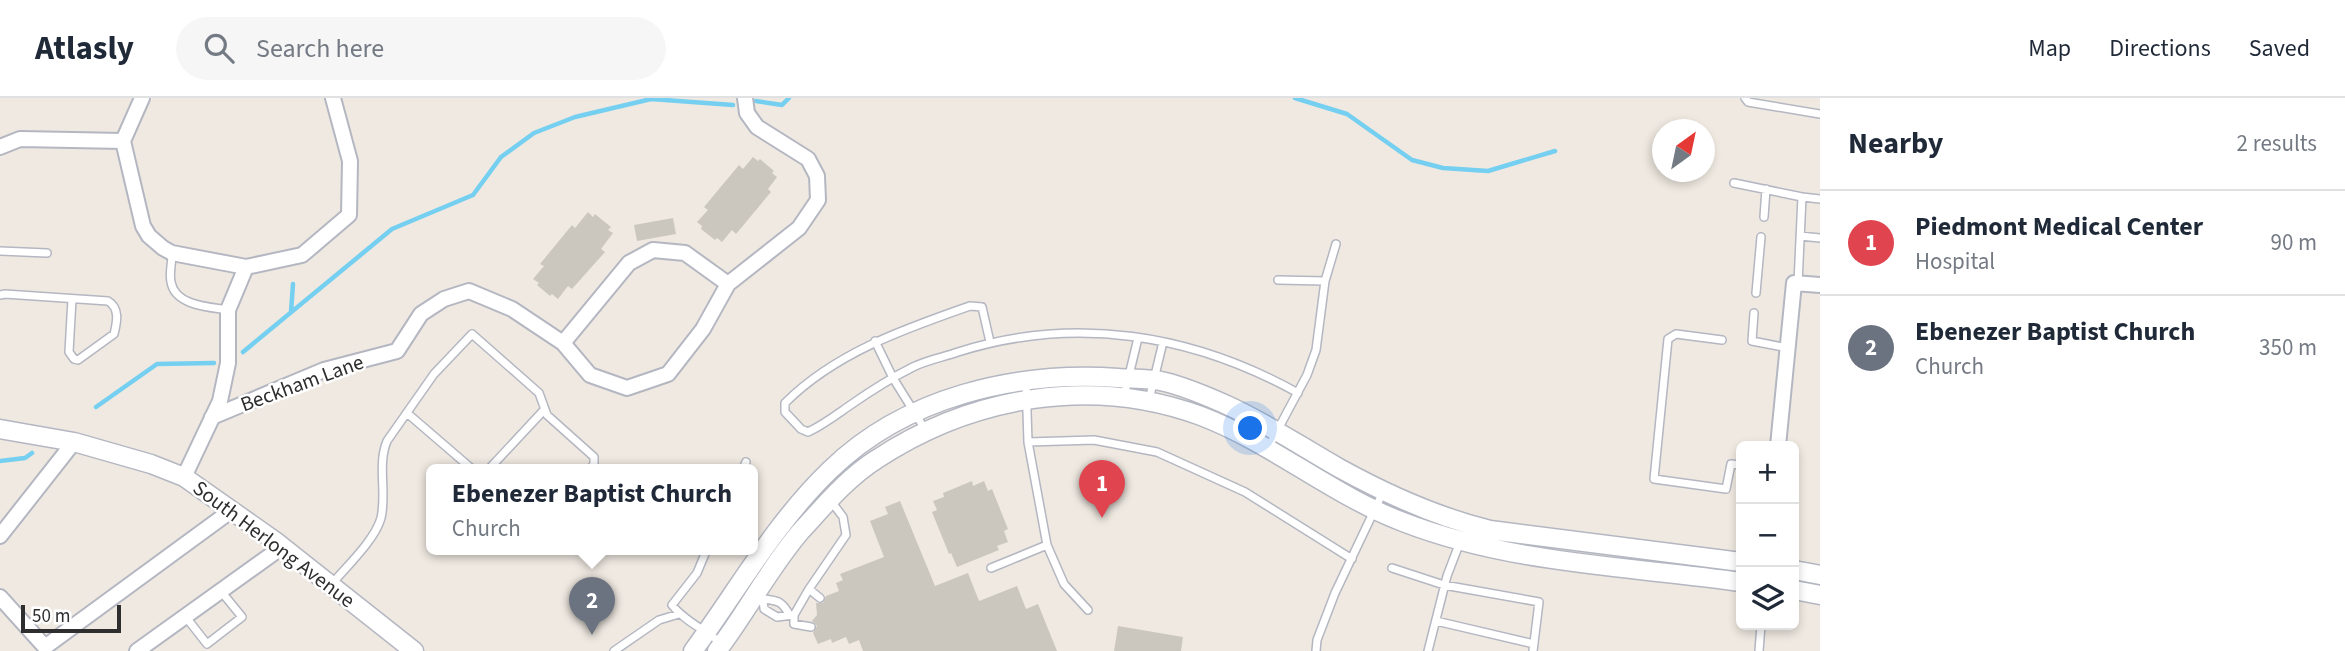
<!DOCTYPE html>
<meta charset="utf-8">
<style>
body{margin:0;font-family:"Source Sans 3",sans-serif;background:#f6f6f7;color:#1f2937}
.controls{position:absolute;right:21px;bottom:21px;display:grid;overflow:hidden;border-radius:10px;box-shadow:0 4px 10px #0003}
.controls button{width:63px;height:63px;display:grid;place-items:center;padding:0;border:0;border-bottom:2px solid #e0e1e3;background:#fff;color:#1f2937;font:35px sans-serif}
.compass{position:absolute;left:1652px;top:21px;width:63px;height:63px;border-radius:50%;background:#fff;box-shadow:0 4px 10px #0003;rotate:33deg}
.scale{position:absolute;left:21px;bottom:18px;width:100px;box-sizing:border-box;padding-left:7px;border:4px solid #2e2e2e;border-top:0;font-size:19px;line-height:24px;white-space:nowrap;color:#2e2e2e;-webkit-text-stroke:5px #fff;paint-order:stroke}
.you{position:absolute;left:1251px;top:331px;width:24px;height:24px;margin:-18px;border:5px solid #fff;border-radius:50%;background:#1a73e8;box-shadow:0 0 0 10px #1a73e833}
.badge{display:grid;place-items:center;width:46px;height:46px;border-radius:50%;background:#1a73e8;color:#fff;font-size:23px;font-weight:700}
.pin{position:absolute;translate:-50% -58px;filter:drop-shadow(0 2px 4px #0008)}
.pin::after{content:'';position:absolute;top:37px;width:24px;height:21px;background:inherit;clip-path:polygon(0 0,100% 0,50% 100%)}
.popup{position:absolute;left:426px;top:366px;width:332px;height:91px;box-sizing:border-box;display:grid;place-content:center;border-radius:10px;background:#fff;filter:drop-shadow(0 2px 5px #0005);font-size:23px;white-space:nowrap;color:#747a83}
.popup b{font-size:26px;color:#1f2937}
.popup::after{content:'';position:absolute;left:50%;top:100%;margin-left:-14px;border:14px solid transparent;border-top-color:#fff}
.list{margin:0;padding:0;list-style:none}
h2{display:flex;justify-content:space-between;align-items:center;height:91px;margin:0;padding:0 28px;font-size:30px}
h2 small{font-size:23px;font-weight:400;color:#747a83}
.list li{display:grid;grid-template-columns:46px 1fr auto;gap:21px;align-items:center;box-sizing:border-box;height:105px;padding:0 28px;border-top:2px solid #e0e1e3}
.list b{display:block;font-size:26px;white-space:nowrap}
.list p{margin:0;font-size:23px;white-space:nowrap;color:#747a83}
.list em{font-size:23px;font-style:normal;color:#747a83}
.icon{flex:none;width:38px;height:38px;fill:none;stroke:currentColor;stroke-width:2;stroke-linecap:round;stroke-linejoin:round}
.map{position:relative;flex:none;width:1820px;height:553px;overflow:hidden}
header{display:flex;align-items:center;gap:42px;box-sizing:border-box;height:98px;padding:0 35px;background:#fff;border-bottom:2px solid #e0e1e3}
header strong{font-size:33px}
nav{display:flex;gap:38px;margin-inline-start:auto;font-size:24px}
.search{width:490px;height:63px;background:#f6f6f7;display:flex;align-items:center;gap:18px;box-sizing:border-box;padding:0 24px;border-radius:38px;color:#747a83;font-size:26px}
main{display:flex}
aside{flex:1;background:#fff}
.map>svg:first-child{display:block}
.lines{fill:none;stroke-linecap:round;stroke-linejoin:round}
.stream{stroke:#75cff0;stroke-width:4.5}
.building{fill:#cbc7bf}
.service-casing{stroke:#b4b7c1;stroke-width:10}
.minor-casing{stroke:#b4b7c1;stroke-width:18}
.tertiary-casing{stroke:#b4b7c1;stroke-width:21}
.service{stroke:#fff;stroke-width:7}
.minor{stroke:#fff;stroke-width:14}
.tertiary{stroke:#fff;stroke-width:18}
.labels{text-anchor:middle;stroke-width:5;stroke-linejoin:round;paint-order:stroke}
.street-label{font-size:21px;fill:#2e2e2e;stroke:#fff}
</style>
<header>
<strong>Atlasly</strong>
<div class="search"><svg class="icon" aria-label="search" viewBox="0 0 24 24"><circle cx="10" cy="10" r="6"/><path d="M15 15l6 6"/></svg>Search here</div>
<nav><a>Map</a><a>Directions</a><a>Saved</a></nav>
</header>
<main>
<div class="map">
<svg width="1820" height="553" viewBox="0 0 1820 553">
<rect width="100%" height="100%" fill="#efe9e1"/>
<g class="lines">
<path class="stream" d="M1295,0L1347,16L1412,62L1443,70L1488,73L1555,53
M756,3L782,7L789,0
M291,214L293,186
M243,254L392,131L473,97L501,59L534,35L575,19L651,1L733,7
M96,309L157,266L214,265
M0,363L25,360L32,355"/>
</g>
<path class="building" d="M753,59L758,63L760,61L774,73L772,75L777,79L768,91L771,94L736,136L732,132L722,144L717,140L715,142L701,131L702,128L697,124L708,112L704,109L739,67L743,71Z
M588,114L593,119L595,116L611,129L608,132L613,135L601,151L605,154L572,191L568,188L558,201L552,196L550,198L537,187L539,185L533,181L544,168L540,166L572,127L575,130Z
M673,120L676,136L637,143L634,127Z
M972,383L973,388L984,383L988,393L992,391L1008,431L1004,433L1008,444L997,448L999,452L957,469L951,455L949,456L932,414L937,412L933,403L944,399L943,395Z
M900,403L935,488L968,475L979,503L1017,488L1026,511L1038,506L1057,553H863L859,542L849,546L846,539L832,545L831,541L818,546L813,535L817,528L812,523L817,517L816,505H823L826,498L839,493L836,485L843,482L840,476L884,459L870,423L888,416L885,409Z
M1118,528L1183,539L1181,553H1114Z"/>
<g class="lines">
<defs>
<path id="service" d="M1745,0L1748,4L1820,16
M1734,85L1802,99L1798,185
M1802,99L1820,101
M1764,119L1766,91
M1800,138L1820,140
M0,153L47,155
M172,156C172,165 169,175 171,184C175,208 210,209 228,212
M1278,182L1325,183
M1756,195L1761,139
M0,197L5,196L108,203C120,210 117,224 114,236L78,262L74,261L69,254L72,201
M1754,215L1752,243L1788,250
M1722,242L1676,236L1668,241L1654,381L1726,391L1731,366L1741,367
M875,243L893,280L926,333
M990,244L982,209L970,208C904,231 835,255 785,305V314L801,331L808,334C823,327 836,317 849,308C869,294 891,280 913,269C927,262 944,259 958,254C1075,217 1192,236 1298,295
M1026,283L1028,344L1047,447L1064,486L1088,512
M1124,298L1138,240
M1149,302L1163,244
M407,315L472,371
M1028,344L1094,342L1157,354L1245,394L1352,461
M1268,350L1307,277L1316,252L1325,183L1336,146
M489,371L544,312
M743,371L746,364
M707,451L697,475L672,507C684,523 706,532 722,546
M991,470L1047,447
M1392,470L1444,487L1539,504L1533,553
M331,487C346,469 375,442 381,420C387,395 377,367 387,343L434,276L472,236L539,295L547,317L594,359V366L590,371
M809,491L846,437L843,419L831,403
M759,499C774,505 779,498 789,516
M763,501L764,511L777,519L794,517
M185,518L207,546L242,519L220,492
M1436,523L1534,546
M811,529L794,526V517L809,491L820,500
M614,553L659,522L679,516
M1316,553L1317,542L1335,495L1383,394
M1428,553L1447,478L1460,444
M1759,553L1761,527"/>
<path id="minor" d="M142,0L123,43L143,128L149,138L163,150L172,155L246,169L302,157L349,117L350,63L333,0
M0,49L20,41L123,43
M563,245L629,165L653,152L685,155L728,186
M212,319L324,272L397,253L421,216L444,201L469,193L512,211L563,245L590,277L627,290L668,276L703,231L728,186L799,130L818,102L817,78L808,61L757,29L747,15L745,0
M1778,348L1794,185L1820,187
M184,379L220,303L228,265V212L246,169
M0,438L74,344
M0,499L45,549L232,412
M137,553L282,449"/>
<path id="tertiary" d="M0,331L74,344L151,366L184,379L275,443L414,553
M1794,472L1820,477
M1794,492L1820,497
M693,553C737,493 775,425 830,372C905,299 1015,273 1118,280C1133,281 1150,280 1165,284C1186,289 1209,299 1229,308C1268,326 1302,349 1339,370C1388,397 1437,419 1490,432L1741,464
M717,553C747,514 769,470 801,433C824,408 848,379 877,361C973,298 1092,278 1201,318C1272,345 1332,397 1403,424C1511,466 1627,468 1741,484"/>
</defs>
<use href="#service" class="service-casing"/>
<use href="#minor" class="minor-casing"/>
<use href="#tertiary" class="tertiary-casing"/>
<use href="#service" class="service"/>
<use href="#minor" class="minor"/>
<use href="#tertiary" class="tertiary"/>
</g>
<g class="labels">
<g class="street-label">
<text transform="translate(302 285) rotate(-20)" y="7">Beckham Lane</text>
<text transform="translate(274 446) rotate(37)" y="7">South Herlong Avenue</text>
</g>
</g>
</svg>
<div class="controls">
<button>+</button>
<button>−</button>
<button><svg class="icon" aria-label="layers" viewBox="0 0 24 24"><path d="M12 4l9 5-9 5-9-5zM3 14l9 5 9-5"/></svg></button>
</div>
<svg class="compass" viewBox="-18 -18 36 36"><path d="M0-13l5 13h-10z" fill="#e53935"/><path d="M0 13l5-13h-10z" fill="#747a83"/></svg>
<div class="scale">50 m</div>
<div class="you"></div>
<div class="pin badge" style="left:1102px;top:420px;background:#e0444e">1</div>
<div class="pin badge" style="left:592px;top:537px;background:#6b7280">2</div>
<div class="popup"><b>Ebenezer Baptist Church</b>Church</div>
</div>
<aside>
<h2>Nearby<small>2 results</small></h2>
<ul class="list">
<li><span class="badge" style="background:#e0444e">1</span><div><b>Piedmont Medical Center</b><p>Hospital</p></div><em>90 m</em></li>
<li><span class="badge" style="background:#6b7280">2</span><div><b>Ebenezer Baptist Church</b><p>Church</p></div><em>350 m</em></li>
</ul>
</aside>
</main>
